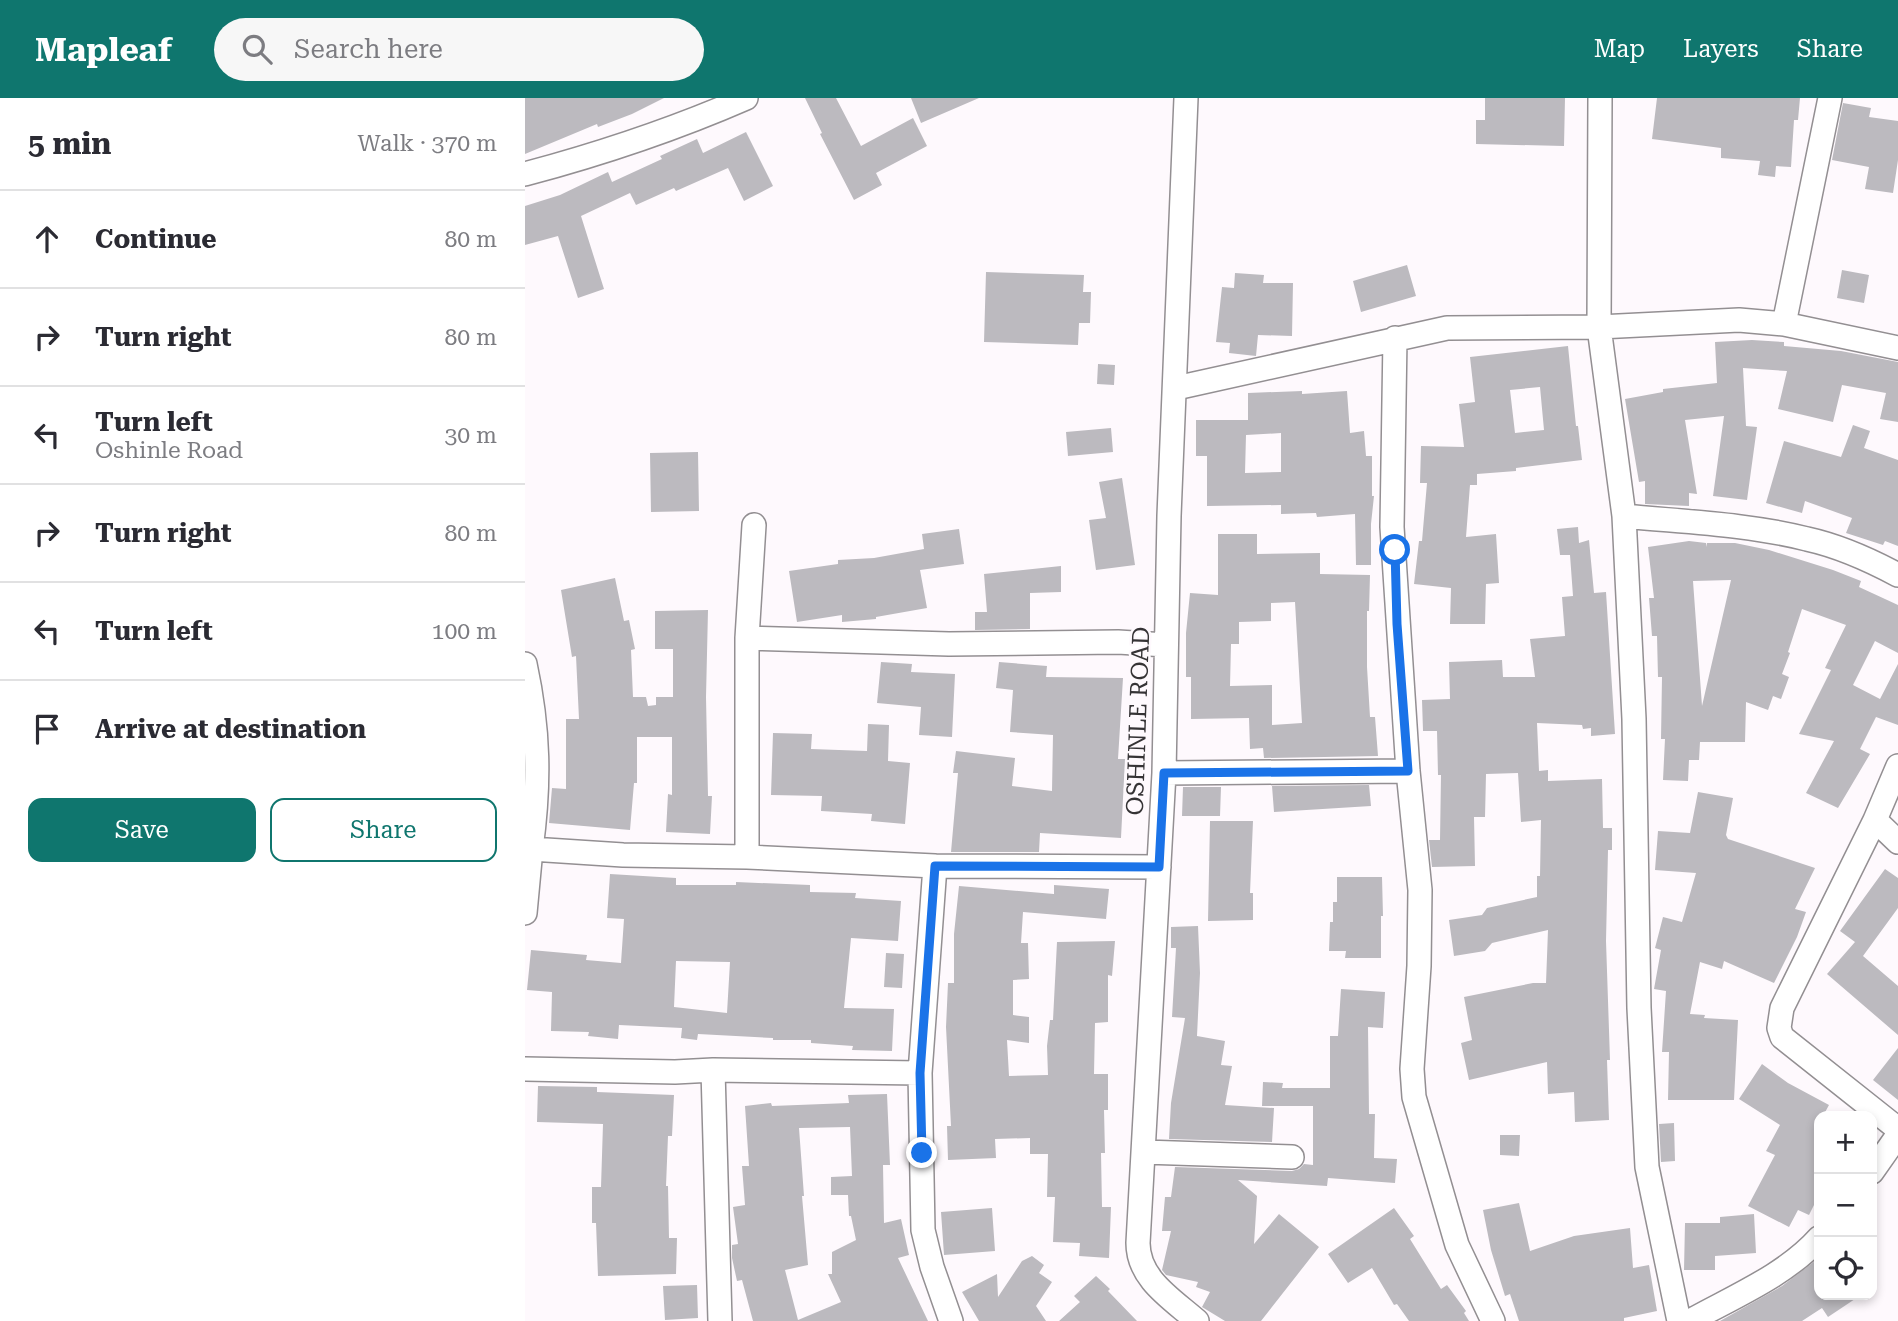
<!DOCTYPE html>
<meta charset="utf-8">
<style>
body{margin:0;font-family:"Roboto Serif",serif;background:#f7f7f7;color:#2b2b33}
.controls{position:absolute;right:21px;bottom:21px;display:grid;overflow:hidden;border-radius:14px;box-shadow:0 4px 10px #0003}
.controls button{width:63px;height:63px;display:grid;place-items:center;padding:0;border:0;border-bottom:2px solid #e1e1e2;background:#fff;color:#2b2b33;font:35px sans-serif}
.stop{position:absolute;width:21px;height:21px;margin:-16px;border:5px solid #1a73e8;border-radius:50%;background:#fff}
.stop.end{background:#1a73e8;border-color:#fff;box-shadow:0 2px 7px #0008}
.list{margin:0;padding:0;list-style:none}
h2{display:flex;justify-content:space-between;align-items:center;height:91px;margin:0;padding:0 28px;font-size:30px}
h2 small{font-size:23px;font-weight:400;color:#7c7c81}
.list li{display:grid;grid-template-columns:46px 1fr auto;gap:21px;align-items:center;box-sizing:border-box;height:98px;padding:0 28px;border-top:2px solid #e1e1e2}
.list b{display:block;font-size:26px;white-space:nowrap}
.list p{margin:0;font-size:23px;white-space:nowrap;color:#7c7c81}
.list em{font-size:23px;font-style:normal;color:#7c7c81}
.actions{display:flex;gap:14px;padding:21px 28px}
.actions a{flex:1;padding:16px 0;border:2px solid #0f766e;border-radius:14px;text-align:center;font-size:24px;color:#0f766e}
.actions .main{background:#0f766e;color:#fff}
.icon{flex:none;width:38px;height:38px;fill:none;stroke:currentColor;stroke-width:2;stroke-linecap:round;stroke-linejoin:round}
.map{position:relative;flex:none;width:1373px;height:1223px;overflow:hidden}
header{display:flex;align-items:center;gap:42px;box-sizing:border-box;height:98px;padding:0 35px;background:#0f766e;color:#fff}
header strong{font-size:33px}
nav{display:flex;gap:38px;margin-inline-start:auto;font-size:24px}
.search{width:490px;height:63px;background:#f7f7f7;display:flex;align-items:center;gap:18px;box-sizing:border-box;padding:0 24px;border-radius:38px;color:#7c7c81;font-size:26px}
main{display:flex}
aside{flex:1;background:#fff}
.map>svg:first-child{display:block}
.building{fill:#bcbabf;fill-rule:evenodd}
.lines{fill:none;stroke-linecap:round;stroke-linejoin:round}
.minor-casing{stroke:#938f92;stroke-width:26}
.minor{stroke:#fff;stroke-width:23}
.route{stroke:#1a73e8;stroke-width:9}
.labels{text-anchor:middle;stroke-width:5;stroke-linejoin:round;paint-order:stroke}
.street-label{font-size:24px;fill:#353335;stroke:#fef9fd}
</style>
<header>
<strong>Mapleaf</strong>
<div class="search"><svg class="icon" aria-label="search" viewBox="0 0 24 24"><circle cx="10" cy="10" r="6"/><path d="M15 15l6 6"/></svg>Search here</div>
<nav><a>Map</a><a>Layers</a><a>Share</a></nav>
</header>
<main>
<aside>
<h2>5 min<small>Walk · 370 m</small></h2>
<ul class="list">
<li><svg class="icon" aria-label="ahead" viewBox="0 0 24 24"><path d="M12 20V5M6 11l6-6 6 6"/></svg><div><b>Continue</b></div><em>80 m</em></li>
<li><svg class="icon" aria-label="right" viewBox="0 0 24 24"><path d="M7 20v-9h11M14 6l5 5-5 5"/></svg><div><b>Turn right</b></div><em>80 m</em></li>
<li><svg class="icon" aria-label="left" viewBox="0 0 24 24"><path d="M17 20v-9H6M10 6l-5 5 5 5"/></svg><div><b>Turn left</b><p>Oshinle Road</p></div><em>30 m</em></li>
<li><svg class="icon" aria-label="right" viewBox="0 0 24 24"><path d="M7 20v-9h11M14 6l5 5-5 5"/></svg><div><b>Turn right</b></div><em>80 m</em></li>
<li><svg class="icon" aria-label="left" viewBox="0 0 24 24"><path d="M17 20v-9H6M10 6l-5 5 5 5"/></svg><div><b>Turn left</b></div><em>100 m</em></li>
<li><svg class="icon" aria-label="arrive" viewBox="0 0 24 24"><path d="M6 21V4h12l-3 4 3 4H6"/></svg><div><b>Arrive at destination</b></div></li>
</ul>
<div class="actions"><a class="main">Save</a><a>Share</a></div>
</aside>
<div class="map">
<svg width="1373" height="1223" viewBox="0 0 1373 1223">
<rect width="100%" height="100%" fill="#fef9fd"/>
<path class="building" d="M0,0H139L107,16L73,29L72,26L0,56Z
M280,0H311L336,48L388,20L402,48L351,75L357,87L329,102L295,36L297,35Z
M386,0H454L396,25Z
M960,0H1040L1039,48L951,46V22H960Z
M1132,0H1275L1273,22H1269L1266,69L1251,68L1250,79L1233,77L1235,63L1196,60V50L1127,41Z
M1318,5L1346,10L1344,19L1373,23V62L1368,95L1340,91L1344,69L1307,62Z
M221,34L248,88L219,103L203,70L151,93L149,90L111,107L105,95L56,118L79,191L53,200L33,138L0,147V108L35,97L83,74L87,84L137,61L135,58L172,41L178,55Z
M882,167L891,198L836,214L828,183Z
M1317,172L1344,177L1339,205L1312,200Z
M461,174L559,177L558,194H566L565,225H554L553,247L459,244Z
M710,175L739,177L738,185H768L767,238L733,237L731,258L704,255L705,245L691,244L697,189L709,190Z
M1227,242L1259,244V248L1316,253L1373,264V324L1355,321L1361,295L1317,287L1308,324L1253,311L1262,273L1218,270L1221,328L1232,329L1222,402L1188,398L1199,318L1160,322L1172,396L1164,395V408L1120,406V383L1114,384L1100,301L1138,294V291L1192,285L1190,244Z
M1043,248L1051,328H1053L1057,362L991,370V373L952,376V387H945L941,439L971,436L974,485L961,486L960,526H925L926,490L889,486L894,443H897L902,385H895L896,348L939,349L934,306L950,304L945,259ZM1015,289L1019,332L990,335L985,292Z
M573,266L590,267L589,287L572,286Z
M777,293V296L822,293L825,335L839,333L841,358H847V398H849L846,426V467H831L830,416L792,419L791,415L756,416V407L682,408V358H671V322H723V295ZM756,335V374L720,375L721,337Z
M1328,327L1345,333L1339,350L1373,362V448L1360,443L1358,447L1321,435L1327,420L1280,403L1277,415L1241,405L1259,343L1316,359Z
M586,330L588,354L543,358L541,334Z
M173,354L174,413L126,414L125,355Z
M597,380L610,467L571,472L564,422L581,420L574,384Z
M1053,429L1054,445L1064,442L1069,495L1081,494L1090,636L1066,638V630L1058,631L1057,627L1012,625L1014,673L1023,672V683L1077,681L1078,730H1087V752H1083L1081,843L1085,962H1082L1084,1022L1050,1024L1049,994L1023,996L1022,964L944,982L936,945L947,942L939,899L1008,885H1021L1023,832L967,845L960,853L929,858L924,822L957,817L962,810L1012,799V778H1015L1016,722L996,724L993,675L961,676L960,719H949L950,768L907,769L904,742H915L916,677H913L912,633H898L897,602L925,601L924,564L977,562L978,579H1010L1005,541L1040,538L1037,499L1048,498L1045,457H1035L1032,431Z
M434,431L439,466L395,472L402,510L351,519V521L317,524V517L272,524L264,473L313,466V462L349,460L399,451L397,436Z
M693,436H732V456L795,455V476L845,477L844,513H842V569L845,619H850L853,658L739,660L738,650L725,651L724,620L666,621V579H661V535L665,495L693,497ZM770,504L777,625L747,627V587L705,588L706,546H714V524L746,523V505Z
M1164,443L1181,445V449L1182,445H1210L1244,452L1308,472L1336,483L1334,489L1373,507V555L1350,543L1328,587L1355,601L1373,566V627L1351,619L1335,651L1345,656L1313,710L1281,695L1309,643L1274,636L1306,572L1300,570L1321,527L1277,511L1263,554L1265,555L1257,576L1264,579L1256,601L1248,598L1243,612L1221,604L1220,644H1175L1174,662H1164L1163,683L1138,682L1140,641H1136L1137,579H1133L1132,538H1127L1124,500H1129L1123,449ZM1206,482L1177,608L1168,483Z
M536,468V494L505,495V531L450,532V514H462L459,476Z
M90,480L99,523L104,522L110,551L106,552L108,599H121L123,608L131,607V599H148V551H130V513L183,512L181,599L183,698H187L185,736L141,734L143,696L147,697V639H112V685H109L105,732L24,725L27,690L41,691V621H54L51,558L47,559L36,492Z
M356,564L387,566L386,574L430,576L427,639L394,637L396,609L352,605Z
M474,564L522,568L521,579L598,580L593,661H600L596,740L515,735L514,754H426L433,675H428L431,653L490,660L487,688L527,693L528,637L485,634L488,592L471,590Z
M343,626L364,627L363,663L385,665L380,726L346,723L347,716L296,713L297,698L246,697L248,635L287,636L286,651L342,653Z
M844,687L846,708L749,714L747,688Z
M658,689H696L695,718H657Z
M1173,694L1208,700L1201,737L1203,741L1290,770L1270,811L1281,814L1272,839L1249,885L1199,863L1197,871L1175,864L1165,916L1180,917L1179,920L1213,922L1209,1002H1143L1144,954H1137L1141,893L1129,891L1136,852L1130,850L1138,819L1157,824L1171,775L1130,772L1133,733L1165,735Z
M685,723H728L725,795H728V822L683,823Z
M1360,771L1373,780V810L1338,858L1373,888V937L1302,876L1330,844L1315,833Z
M85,776L151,780V787H211V784L285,787V794L331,795L330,800L376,803L373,843L326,840L319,910L369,911L367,953L327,952L328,948L286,945V942H248V940L173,936L172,942L156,940L157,930L94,927L93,941L63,938L64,934L26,933L27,894L2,892L6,852L62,857L61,862L96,865L99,821L82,820ZM151,863L205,864L202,915L149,909Z
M812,779H857L858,818H856V860H820L821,853H804L805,824H808V804H812Z
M529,787L584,791L581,821L498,814L496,845H503L504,881L488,882V917L504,919V945L482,942L484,978L523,977L522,948L525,922H528L532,844L590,843L587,878L583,877V924L570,925L569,976H583V1012H579L580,1055H576L577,1109H586L584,1160L554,1158L555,1145L528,1144L530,1099H522L523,1056H505V1040L470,1041L471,1060L423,1062L422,1028H426L421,929L423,885H429V836L434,788L529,796Z
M673,828L675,875L672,938L700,943L696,967L707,968L700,1007L749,1010L747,1044L644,1041L646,1005L660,920L647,919L651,850H646V829Z
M361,855L379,856L377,890L359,889Z
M816,891L860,894L858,930L843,929L844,1016H850L849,1060L872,1061L870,1085L803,1080L802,1088L713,1082L732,1098L729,1146L754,1116L794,1149L736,1223H700L677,1209L685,1194L671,1189L673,1184L641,1177L637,1172L646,1133H637L640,1099H646L650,1069L767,1073L774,1071L779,1066L788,1067V1008H737L738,984L758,985L757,990H805V938H813Z
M1373,950V1002L1348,982Z
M1237,966L1263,985L1304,1007L1298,1018H1294V1097L1284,1117L1273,1112L1264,1129L1223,1108L1250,1057L1241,1053L1255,1027L1214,1001Z
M13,988L72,989V994L149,997L147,1038H143L141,1088H143L144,1140H152L151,1176L73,1178L71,1125H67V1089H76L78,1026L12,1024Z
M362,996L365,1067H358L359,1125L376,1121L384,1157L373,1160L403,1223H228L217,1182L212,1183L207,1160V1147L213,1146L208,1109L220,1107L217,1068H224L220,1008L246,1005L247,1008L324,1005L323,997ZM325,1029L327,1078L306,1079V1097H323L324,1118H326L331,1142L307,1154V1176H303L316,1204L273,1222L260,1172L283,1167L277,1098H279L274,1030Z
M1149,1025L1150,1063L1136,1064L1134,1026Z
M975,1037H995L994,1058L975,1057Z
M994,1105L1005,1153L1049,1138L1105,1130L1108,1170L1124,1167L1132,1213L1099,1220V1223H994L985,1196L980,1198L966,1152L958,1112Z
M467,1110L470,1153L419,1157L416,1114Z
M869,1110L889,1138L885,1141L916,1191L922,1187L941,1213L939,1215L944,1223H884L872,1206L869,1207L847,1170L823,1185L803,1156Z
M1229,1116L1231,1155L1190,1158V1172H1159L1160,1125H1195V1119Z
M507,1158L519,1167L514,1175L527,1184L511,1208L521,1223H454L437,1194L472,1176L473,1199L497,1163Z
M1294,1160V1197H1336L1303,1219L1297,1210L1277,1223H1195L1257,1188Z
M571,1178L585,1191L583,1193L612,1223H534L555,1204L549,1198Z
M172,1187L173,1220L140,1222L138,1188Z"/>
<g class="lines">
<defs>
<path id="minor" d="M661,0L644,418L639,675L613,1145C613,1181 647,1201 672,1223
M1075,0L1074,229L1099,418L1109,621L1114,910L1122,1069L1154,1223
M0,76C75,56 150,31 221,0
M1259,226L1305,0
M870,240L867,429L883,673L895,792L894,868L887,971L889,999L932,1147L968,1223
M651,290L922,230L1074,229L1214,222L1259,226L1373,250
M1099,418C1160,424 1223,426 1282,441C1314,448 1345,462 1373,477
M222,540L229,427
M0,566C14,631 15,685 6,751
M1373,668L1350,722L1257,910L1254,930L1257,939L1373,1031
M639,675L883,673
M1350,722L1373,744
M222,759V540L424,546L593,544L641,547
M410,768L395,975L398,1132L407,1169L426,1223
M0,815L6,751L98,757L222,759L410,768L634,769
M0,971L150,974L188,972L395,975
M188,972L195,1223
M619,1054L767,1059
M1347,1074L1373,1037
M1165,1223C1208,1199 1261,1177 1294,1140"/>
</defs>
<use href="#minor" class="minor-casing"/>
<use href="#minor" class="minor"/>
</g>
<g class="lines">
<path class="route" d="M397,1055L395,975L410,768L634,769L639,675L883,673L872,526L870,452"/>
</g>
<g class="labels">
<g class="street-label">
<text transform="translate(613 623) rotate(-88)" y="8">OSHINLE ROAD</text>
</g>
</g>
</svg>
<div class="controls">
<button>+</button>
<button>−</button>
<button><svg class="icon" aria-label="locate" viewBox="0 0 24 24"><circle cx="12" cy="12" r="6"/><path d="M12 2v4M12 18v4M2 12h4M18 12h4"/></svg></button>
</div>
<div class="stop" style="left:870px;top:452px"></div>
<div class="stop end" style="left:397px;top:1055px"></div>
</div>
</main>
